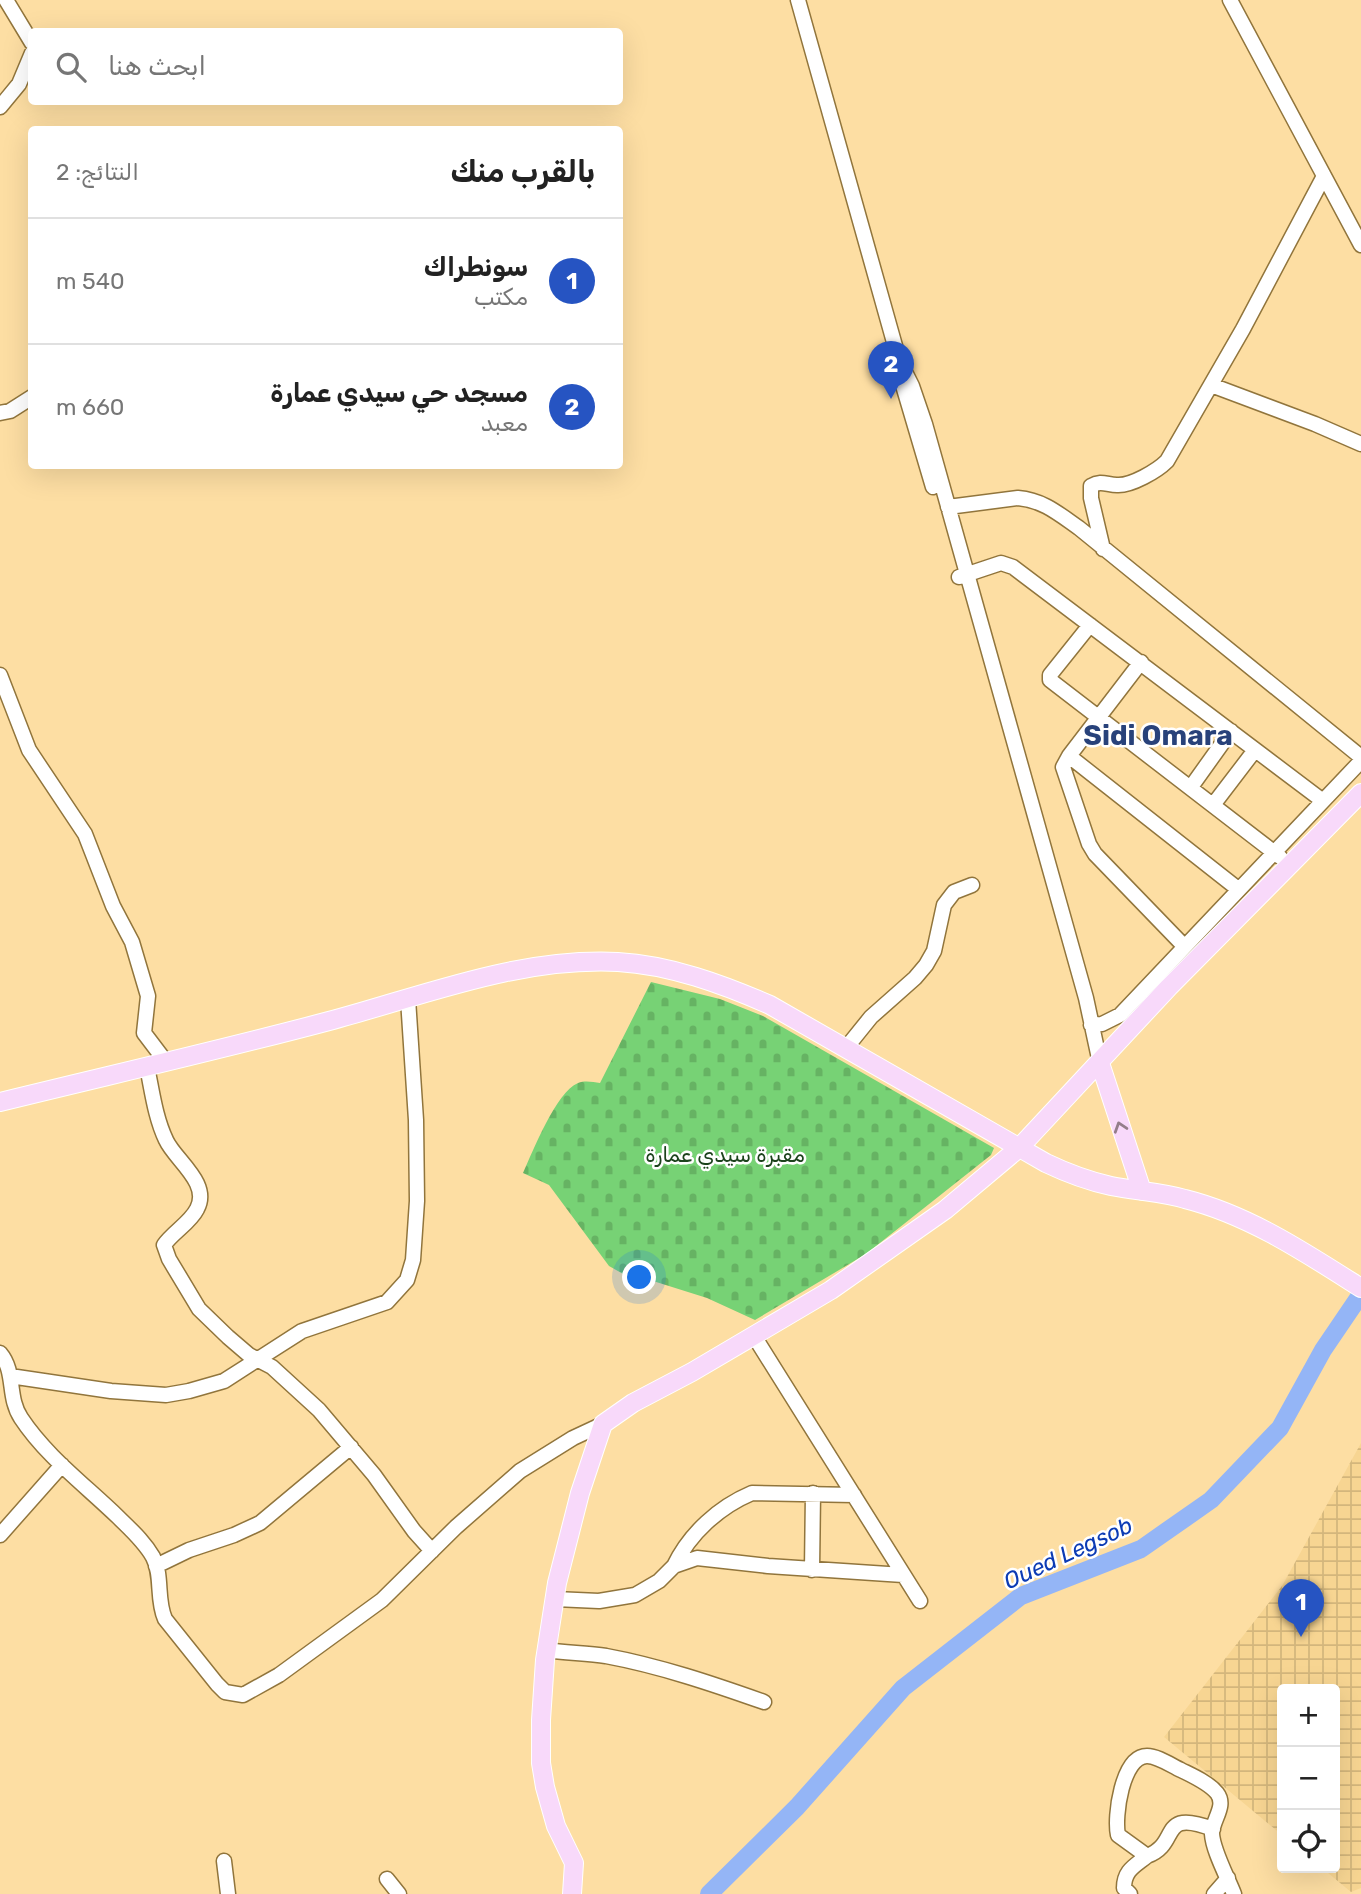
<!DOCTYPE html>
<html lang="ar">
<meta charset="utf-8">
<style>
body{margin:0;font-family:Rubik,"Noto Naskh Arabic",sans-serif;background:#f6f6f6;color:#222;direction:rtl}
.controls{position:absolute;right:21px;bottom:21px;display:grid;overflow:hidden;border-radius:7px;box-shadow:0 7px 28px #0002}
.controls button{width:63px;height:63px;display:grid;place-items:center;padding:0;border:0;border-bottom:2px solid #e0e0e0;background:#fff;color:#222;font:35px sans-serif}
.you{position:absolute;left:640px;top:1278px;width:24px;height:24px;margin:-18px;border:5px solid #fff;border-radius:50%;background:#1a73e8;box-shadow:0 0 0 10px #1a73e833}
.badge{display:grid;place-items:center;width:46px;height:46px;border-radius:50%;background:#2654c2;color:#fff;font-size:23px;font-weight:700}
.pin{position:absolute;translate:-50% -58px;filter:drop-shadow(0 2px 4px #0008)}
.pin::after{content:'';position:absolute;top:37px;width:24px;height:21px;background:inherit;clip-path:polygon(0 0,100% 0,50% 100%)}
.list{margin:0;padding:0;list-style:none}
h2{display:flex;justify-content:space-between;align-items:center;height:91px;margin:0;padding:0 28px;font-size:30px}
h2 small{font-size:23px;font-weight:400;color:#767676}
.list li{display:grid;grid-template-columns:46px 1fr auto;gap:21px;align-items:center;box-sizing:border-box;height:126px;padding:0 28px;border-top:2px solid #e0e0e0}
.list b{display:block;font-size:26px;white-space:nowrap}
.list p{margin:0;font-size:23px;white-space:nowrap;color:#767676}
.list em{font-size:23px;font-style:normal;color:#767676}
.icon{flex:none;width:38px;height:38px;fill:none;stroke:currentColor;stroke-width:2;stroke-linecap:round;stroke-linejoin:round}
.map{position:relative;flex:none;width:1361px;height:1894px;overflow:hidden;direction:ltr}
.search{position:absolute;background:#fff;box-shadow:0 7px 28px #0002;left:28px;top:28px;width:595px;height:77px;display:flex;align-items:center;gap:18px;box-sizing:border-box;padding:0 24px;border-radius:7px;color:#767676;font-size:26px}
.panel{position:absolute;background:#fff;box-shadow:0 7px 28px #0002;left:28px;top:126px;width:595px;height:343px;border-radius:7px;direction:rtl}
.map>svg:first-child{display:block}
.industrial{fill:url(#industrial-grid)}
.cemetery{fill:url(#cemetery-stones)}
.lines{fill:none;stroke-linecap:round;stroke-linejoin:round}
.river{stroke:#94b5f6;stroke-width:18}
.minor-casing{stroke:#91753c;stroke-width:17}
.major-casing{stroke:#fff;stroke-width:20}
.minor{stroke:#fff;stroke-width:14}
.major{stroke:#f8d9fa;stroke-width:18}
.oneway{stroke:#937d8a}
.labels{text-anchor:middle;stroke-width:5;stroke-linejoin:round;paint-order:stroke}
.park-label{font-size:21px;fill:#1c431c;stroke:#fff}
.water-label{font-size:23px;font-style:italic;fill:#0c3bb4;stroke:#fff}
.district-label{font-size:28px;font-weight:bold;fill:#28427a;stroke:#fff}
</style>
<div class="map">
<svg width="1361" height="1894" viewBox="0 0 1361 1894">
<defs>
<pattern id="industrial-grid" width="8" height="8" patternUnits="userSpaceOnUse" patternTransform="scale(1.75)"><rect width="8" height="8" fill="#f7d592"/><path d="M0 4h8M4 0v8" fill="none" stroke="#d3b67c"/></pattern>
<pattern id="cemetery-stones" width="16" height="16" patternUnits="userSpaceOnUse" patternTransform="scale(1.75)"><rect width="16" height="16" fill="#77d275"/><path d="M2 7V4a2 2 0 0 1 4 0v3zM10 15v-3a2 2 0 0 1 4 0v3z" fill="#66b363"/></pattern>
</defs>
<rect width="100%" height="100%" fill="#fddea3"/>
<path class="industrial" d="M1361,1443V1888L1351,1892L1322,1868H1335V1689H1282V1835L1164,1737L1282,1586Z"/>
<path class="cemetery" d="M651,982L720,999L763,1016L994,1148L991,1155L866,1254L755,1320L707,1298L653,1281L648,1288L609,1266L549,1185L523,1173C533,1151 556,1092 578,1083C585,1080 593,1082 600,1083Z"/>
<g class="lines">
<path class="river" d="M709,1894L797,1807L903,1688L1021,1596L1141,1549L1211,1500L1280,1428L1323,1350L1361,1294"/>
<defs>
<path id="minor" d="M6,0L32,43
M798,0L899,360L912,386L925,424L1086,998L1100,1063
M1230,0L1361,245
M0,107L19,84L32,53
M902,382L933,487
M1211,385L1315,424L1361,444
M0,413L10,411L32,397
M948,507L1018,498C1043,500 1059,514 1079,528L1361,757
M1103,549L1091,498V486C1101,480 1107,485 1117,485C1131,486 1157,471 1167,461L1243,329L1324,176
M959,577L1001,563L1013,567L1323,801
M1090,625L1050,675V680L1280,857
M1141,662L1069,756L1063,767L1089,844L1095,854L1184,946
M0,675L29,750L85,834L113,906L132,942L148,996L144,1033L166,1062
M1069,756L1238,889
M1191,787L1231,731
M1213,805L1255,750
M1091,1025L1102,1024L1120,1015L1361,761
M846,1048L871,1017L915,978L926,965L934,951L944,905L954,892L972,885
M147,1067C152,1090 155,1117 166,1140C175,1160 211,1183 197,1209C190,1223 173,1232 164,1245L169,1259L199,1309L228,1337L249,1355L272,1367L319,1410L374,1475L414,1531L432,1551
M754,1336L920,1601
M0,1353C16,1372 7,1397 21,1418C46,1456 85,1485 118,1517C130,1529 144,1541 153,1557C163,1576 156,1599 165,1619L217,1684L225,1692L243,1695L279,1675L382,1600L456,1527L520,1471L573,1438L603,1424
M10,1376L111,1391L166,1395L189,1391L224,1381L302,1331L387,1302L407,1280L413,1260L417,1201L416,1120L408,999
M0,1535L62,1465
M156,1566L189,1550L234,1535L260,1523L351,1447
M674,1566C690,1533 719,1507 752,1493L854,1495
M812,1570L813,1493
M555,1599L599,1601L635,1595L659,1581L674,1566L697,1558L768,1566L903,1575
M546,1650C566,1653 587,1653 606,1656C660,1666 713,1684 764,1702
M1147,1856C1181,1844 1157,1808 1213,1829
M224,1861L228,1894
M387,1879L399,1894
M1130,1894L1124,1888C1124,1870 1135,1866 1147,1856L1118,1835C1114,1817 1122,1756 1147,1756C1158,1756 1172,1766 1181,1770C1193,1776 1209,1783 1217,1793C1227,1806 1212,1820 1212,1834C1213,1851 1228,1878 1234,1894
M1214,1894L1228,1878"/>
<path id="major" d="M1100,1063L1142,1191
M0,1102C110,1075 220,1050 329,1021C423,996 518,957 618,962C670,965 722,984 770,1005L1046,1163C1067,1173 1088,1181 1111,1186C1136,1191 1161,1192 1185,1199C1249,1215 1306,1253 1361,1288
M572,1894L574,1863L556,1826L545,1787L541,1763V1720L545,1660L557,1583L580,1493L603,1424L633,1403L692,1372L831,1290L945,1210L1019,1148L1169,987L1361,793"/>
</defs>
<use href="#minor" class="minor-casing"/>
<use href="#major" class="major-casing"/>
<use href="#minor" class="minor"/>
<use href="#major" class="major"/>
</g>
<defs><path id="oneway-chevron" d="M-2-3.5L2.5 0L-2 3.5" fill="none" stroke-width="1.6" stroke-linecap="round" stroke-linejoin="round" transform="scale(1.75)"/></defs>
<use class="oneway" href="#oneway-chevron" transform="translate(1120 1127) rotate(-108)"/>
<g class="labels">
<g class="park-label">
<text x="725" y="1162">مقبرة سيدي عمارة</text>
</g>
<g class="water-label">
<text transform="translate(1068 1553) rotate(-25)" y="8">Oued Legsob</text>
</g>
<g class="district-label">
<text x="1158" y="745">Sidi Omara</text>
</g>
</g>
</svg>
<div class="controls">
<button>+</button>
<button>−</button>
<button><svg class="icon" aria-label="locate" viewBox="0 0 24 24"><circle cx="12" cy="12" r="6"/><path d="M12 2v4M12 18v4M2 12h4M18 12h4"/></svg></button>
</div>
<div class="you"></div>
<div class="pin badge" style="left:1301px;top:1637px">1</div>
<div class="pin badge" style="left:891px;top:399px">2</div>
<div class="search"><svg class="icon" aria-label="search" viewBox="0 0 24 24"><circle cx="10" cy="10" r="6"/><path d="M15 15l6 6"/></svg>ابحث هنا</div>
<section class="panel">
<h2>بالقرب منك<small>النتائج: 2</small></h2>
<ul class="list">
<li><span class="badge">1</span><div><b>سونطراك</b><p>مكتب</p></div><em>540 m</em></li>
<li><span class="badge">2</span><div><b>مسجد حي سيدي عمارة</b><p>معبد</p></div><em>660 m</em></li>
</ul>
</section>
</div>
